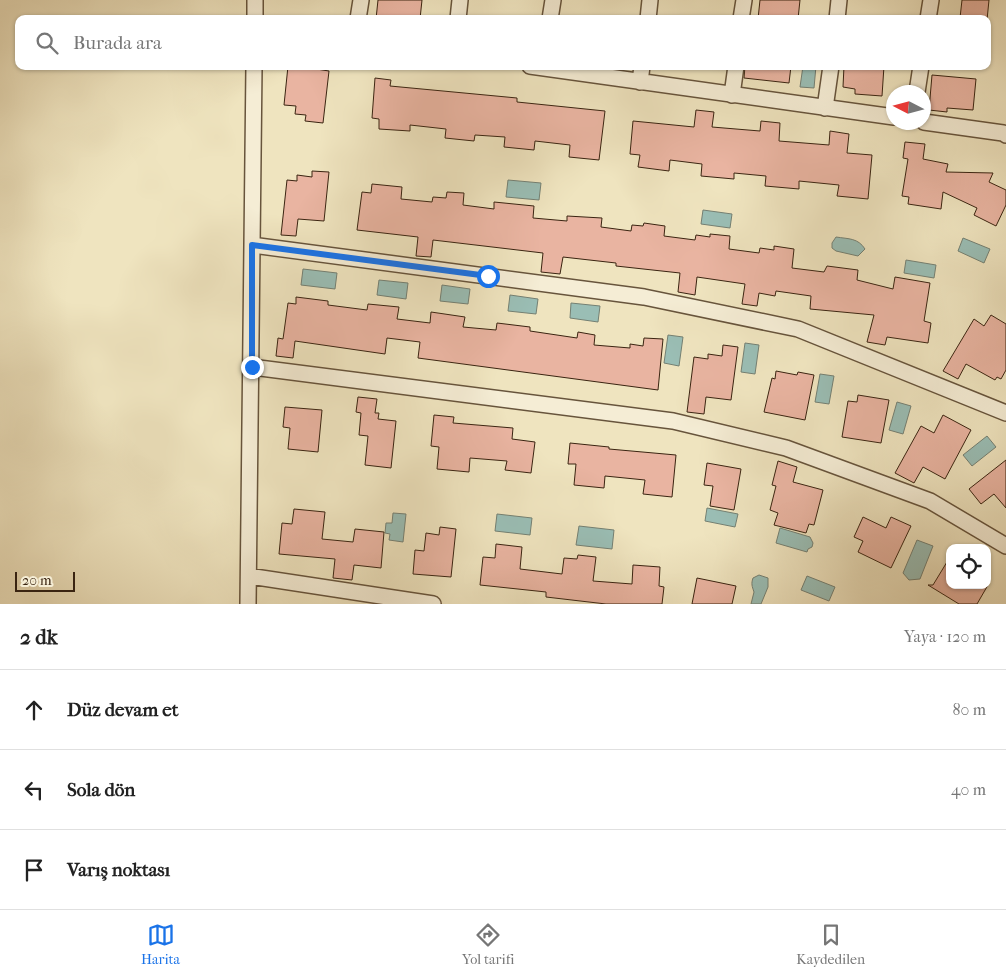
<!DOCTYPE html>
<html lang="tr">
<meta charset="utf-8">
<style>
body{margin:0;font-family:"IM FELL French Canon",serif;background:#f6f6f6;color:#222}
.controls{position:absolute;right:15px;bottom:15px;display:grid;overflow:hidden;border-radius:10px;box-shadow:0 1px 4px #0004}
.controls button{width:45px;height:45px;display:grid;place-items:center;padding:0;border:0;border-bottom:1px solid #e0e0e0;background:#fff;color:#222;font:25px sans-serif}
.compass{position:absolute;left:886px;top:85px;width:45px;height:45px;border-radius:50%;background:#fff;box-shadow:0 1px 4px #0004;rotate:276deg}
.scale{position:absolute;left:15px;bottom:12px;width:60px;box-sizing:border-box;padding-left:5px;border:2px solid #3a2411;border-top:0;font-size:14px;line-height:18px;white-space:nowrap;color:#3a2411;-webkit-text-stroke:4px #f5edd5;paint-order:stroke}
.stop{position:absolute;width:15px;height:15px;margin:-11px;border:4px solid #1a73e8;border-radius:50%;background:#fff}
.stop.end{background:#1a73e8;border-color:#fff;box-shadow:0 1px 5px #0008}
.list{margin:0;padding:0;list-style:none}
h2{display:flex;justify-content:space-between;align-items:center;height:65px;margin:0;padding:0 20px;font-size:21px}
h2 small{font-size:16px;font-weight:400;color:#767676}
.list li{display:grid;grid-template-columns:32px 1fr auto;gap:15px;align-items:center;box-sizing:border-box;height:80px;padding:0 20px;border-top:1px solid #e0e0e0}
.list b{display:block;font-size:19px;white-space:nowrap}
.list em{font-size:16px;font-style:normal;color:#767676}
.icon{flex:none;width:28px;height:28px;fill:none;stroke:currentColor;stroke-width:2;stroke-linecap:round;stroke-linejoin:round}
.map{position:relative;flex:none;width:1006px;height:604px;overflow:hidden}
.search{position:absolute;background:#fff;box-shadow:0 1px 4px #0004;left:15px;right:15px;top:15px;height:55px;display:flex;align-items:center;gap:12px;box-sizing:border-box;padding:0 18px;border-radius:10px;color:#767676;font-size:19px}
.sheet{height:305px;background:#fff}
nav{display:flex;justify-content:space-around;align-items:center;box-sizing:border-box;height:70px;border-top:1px solid #e0e0e0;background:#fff;font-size:14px;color:#767676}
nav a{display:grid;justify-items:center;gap:2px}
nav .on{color:#1a73e8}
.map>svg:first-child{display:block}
.water{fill:#9abeb5;stroke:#748073}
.building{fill:#e9b4a1;stroke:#3a2411}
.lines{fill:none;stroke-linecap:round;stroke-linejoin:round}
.street-casing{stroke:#67543c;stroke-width:18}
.street{stroke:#f5edd5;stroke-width:15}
.route{stroke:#1a73e8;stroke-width:6}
</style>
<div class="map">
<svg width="1006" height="604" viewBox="0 0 1006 604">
<rect width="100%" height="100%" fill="#efe4bf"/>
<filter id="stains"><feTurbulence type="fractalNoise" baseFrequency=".004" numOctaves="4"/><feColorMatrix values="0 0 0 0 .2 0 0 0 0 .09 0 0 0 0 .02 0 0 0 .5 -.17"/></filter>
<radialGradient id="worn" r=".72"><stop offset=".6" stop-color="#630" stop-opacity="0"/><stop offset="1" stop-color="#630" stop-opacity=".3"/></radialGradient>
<path class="water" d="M803,66H816L814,88L800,87Z
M508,180L541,183L539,200L506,197Z
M703,210L732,214L730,228L701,224Z
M836,237C849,239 858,238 865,249L858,256L836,251L832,248V243Z
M963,238L990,249L984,263L958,251Z
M906,260L936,265L934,278L904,273Z
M303,269L337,273L335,289L301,285Z
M379,280L408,283L406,299L377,295Z
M442,285L470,289L468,304L440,301Z
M510,295L538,299L536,314L508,311Z
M571,303L600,306L598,322L570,318Z
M668,335L683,337L679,366L664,363Z
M745,343L759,345L755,374L741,372Z
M820,374L834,376L829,404L815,402Z
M897,402L911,406L903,434L889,430Z
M987,436L996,447L972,466L963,455Z
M707,508L738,514L735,527L705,521Z
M393,513L406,514L403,542L389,540L390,534L385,533L386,523H392Z
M497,514L532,518L530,535L495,531Z
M579,526L614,530L612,549L576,545Z
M780,528L810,537L813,543L812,547L808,549L807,552L776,543Z
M917,540L933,546L920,579L909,580L903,573Z
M759,575L768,578V587L761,604H751L754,592C752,586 751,584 753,578Z
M807,576L835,587L829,601L801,590Z"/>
<path class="building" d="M378,0H422L420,19H376Z
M760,0H800L798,19H758Z
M962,0H989L987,20V19L960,18Z
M288,66H310V68L329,71L323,123L305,121L306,115L295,114L296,106L284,105Z
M745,66H791L789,83L744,78Z
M844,66H884L882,96L855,94V89L843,87Z
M932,75L976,79L973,110L947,108V112L929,110Z
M375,78L391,80L390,86L517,98V102L605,111L599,160L569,157L570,145L535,141L534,150L504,147L505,137L475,135L474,141L445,138L446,129L410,125V131L379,129V119L372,118Z
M696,110L714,112L712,127L760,131L761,121L780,123L779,141L829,145L830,131L849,134L847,153L872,155L868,199L837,196L839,185L799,181V189L765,186L766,176L734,173V179L701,176L702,164L670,160L669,171L638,167L640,155L630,154L633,121L694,127Z
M905,142L925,144L923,159L948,164L946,172L993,173L989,182L1006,190V205L996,226L974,215L977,208L943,192L941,209L908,204L909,197L902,196L908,159L903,158Z
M312,171L329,172L324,221L298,219L296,236L281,235L287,180L297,181V175L312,177Z
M372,184L402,187L401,199L432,202L433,197L446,198L447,192L464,193L463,205L494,209V202L534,206L533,218L567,221V216L602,218L601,227L631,231L632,225L643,226L644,223L665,226L664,236L695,240L696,235L710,237V234L730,236L729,249L759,253L760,248L774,250V246L794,249L792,268L824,272L827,266L858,270L857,280L893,289L895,277L930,283L924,321L931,323L928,343L887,337L885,345L867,342L874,315L810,309L811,296L776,291L775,296L759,293L757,306L742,304L745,284L697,277L695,295L678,292L680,273L616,266V263L563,257L560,274L541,272L543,253L433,240L431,257L416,256L418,237L357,230L362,192L371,193Z
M296,297L328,301V305L367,310L368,304L399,307L397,319L430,323L431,312L465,317L463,327L496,330L497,323L530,327V331L577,338L578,332L595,335L594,345L630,348V344L643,346L644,338L663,339L658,390L418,358L420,342L387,338L385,354L295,341L293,358L276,356L278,338L283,339L288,303L296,304Z
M991,315L1006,324V370L1001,379L997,377L995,380L966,364L958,379L943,371L974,319L984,326Z
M723,345L738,347L731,400L706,397L704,414L687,412L694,357L708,359V354L722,356Z
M776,371L797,375L798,372L814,375L805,420L764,412L772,378L775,379Z
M858,395L889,400L881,443L842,437L848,401L857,402Z
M358,397L377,399L375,413H379L378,419L396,421L391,468L365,465L368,436L359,435L361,413L356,412Z
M285,407L322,410L318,452L288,449L290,428L283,427Z
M434,415L454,417L453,423L513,428L512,439L535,442L531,473L505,470L507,461L470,458L469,472L437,469L439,447L431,446Z
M943,415L971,430L945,479L923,467L914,483L895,473L921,426L934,433Z
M570,443L609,447V449L676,455L672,497L643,494L645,480L605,476L604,488L574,485L576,464H568Z
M1006,460V508L994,494L981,504L969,489Z
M778,461L797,467L793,482L823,490L814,525L809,524L806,533L774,525L778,513L770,510L776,486L772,485Z
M707,463L741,469L734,510L710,506L713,486L704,485Z
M294,509L325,512L322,539L353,542L355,529L384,532L381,568L354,565L352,580L333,578L335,559L279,554L282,523L292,524Z
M863,517L886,528L891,517L911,526L891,568L858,552L863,541L854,537Z
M440,527L456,529L451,577L413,574L415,550L424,551L426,533L439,535Z
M496,544L522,547L520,569L562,574L564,558L577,559L578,555L596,557L593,581L632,584L633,565L660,567L659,586L664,587L662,604H606L546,597V592L480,585L483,557L495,558Z
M950,557V585H988L977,604H959L928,585H933Z
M697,578L736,586L732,604H692Z"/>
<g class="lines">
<defs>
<path id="street" d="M255,19V0
M358,19L361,0
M458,19L460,0
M550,19L553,0
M648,19L650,0
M741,19L744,0
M837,19L839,0
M928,19L931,0
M530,66L894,117
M640,82L642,66
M917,92L921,66
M732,95L736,66
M825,108L831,66
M924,122L1003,133L1006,135
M252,245L644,297L798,329L1006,413
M252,367L673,421L786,448L930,501L1006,546
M249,576L433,604
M248,604L254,66"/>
</defs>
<use href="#street" class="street-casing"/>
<use href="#street" class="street"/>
</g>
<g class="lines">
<path class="route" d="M252,367V245L488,276"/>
</g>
<rect width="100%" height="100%" filter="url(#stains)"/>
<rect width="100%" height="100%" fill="url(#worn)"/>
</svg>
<div class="controls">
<button><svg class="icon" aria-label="locate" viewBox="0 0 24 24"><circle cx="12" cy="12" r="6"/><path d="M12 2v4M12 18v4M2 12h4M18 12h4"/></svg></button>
</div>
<svg class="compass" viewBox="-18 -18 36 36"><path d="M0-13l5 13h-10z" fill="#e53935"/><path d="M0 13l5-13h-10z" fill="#767676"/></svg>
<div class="scale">20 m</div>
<div class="stop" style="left:488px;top:276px"></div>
<div class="stop end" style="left:252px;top:367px"></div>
<div class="search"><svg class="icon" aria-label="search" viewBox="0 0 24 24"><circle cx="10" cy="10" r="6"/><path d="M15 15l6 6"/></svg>Burada ara</div>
</div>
<section class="sheet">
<h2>2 dk<small>Yaya · 120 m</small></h2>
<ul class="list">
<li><svg class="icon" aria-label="ahead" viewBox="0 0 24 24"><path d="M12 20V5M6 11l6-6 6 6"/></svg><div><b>Düz devam et</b></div><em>80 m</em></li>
<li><svg class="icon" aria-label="left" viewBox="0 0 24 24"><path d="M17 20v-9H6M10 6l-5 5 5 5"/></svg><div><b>Sola dön</b></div><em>40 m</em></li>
<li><svg class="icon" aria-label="arrive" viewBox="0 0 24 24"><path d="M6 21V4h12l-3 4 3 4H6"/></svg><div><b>Varış noktası</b></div></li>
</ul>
</section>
<nav>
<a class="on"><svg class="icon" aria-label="map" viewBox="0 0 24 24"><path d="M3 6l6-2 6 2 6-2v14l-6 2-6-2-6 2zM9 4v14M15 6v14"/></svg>Harita</a>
<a><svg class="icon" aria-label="directions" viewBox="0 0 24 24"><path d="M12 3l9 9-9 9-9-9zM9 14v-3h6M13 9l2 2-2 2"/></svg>Yol tarifi</a>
<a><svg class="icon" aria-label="saved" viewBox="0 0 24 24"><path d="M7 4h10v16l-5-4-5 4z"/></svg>Kaydedilen</a>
</nav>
